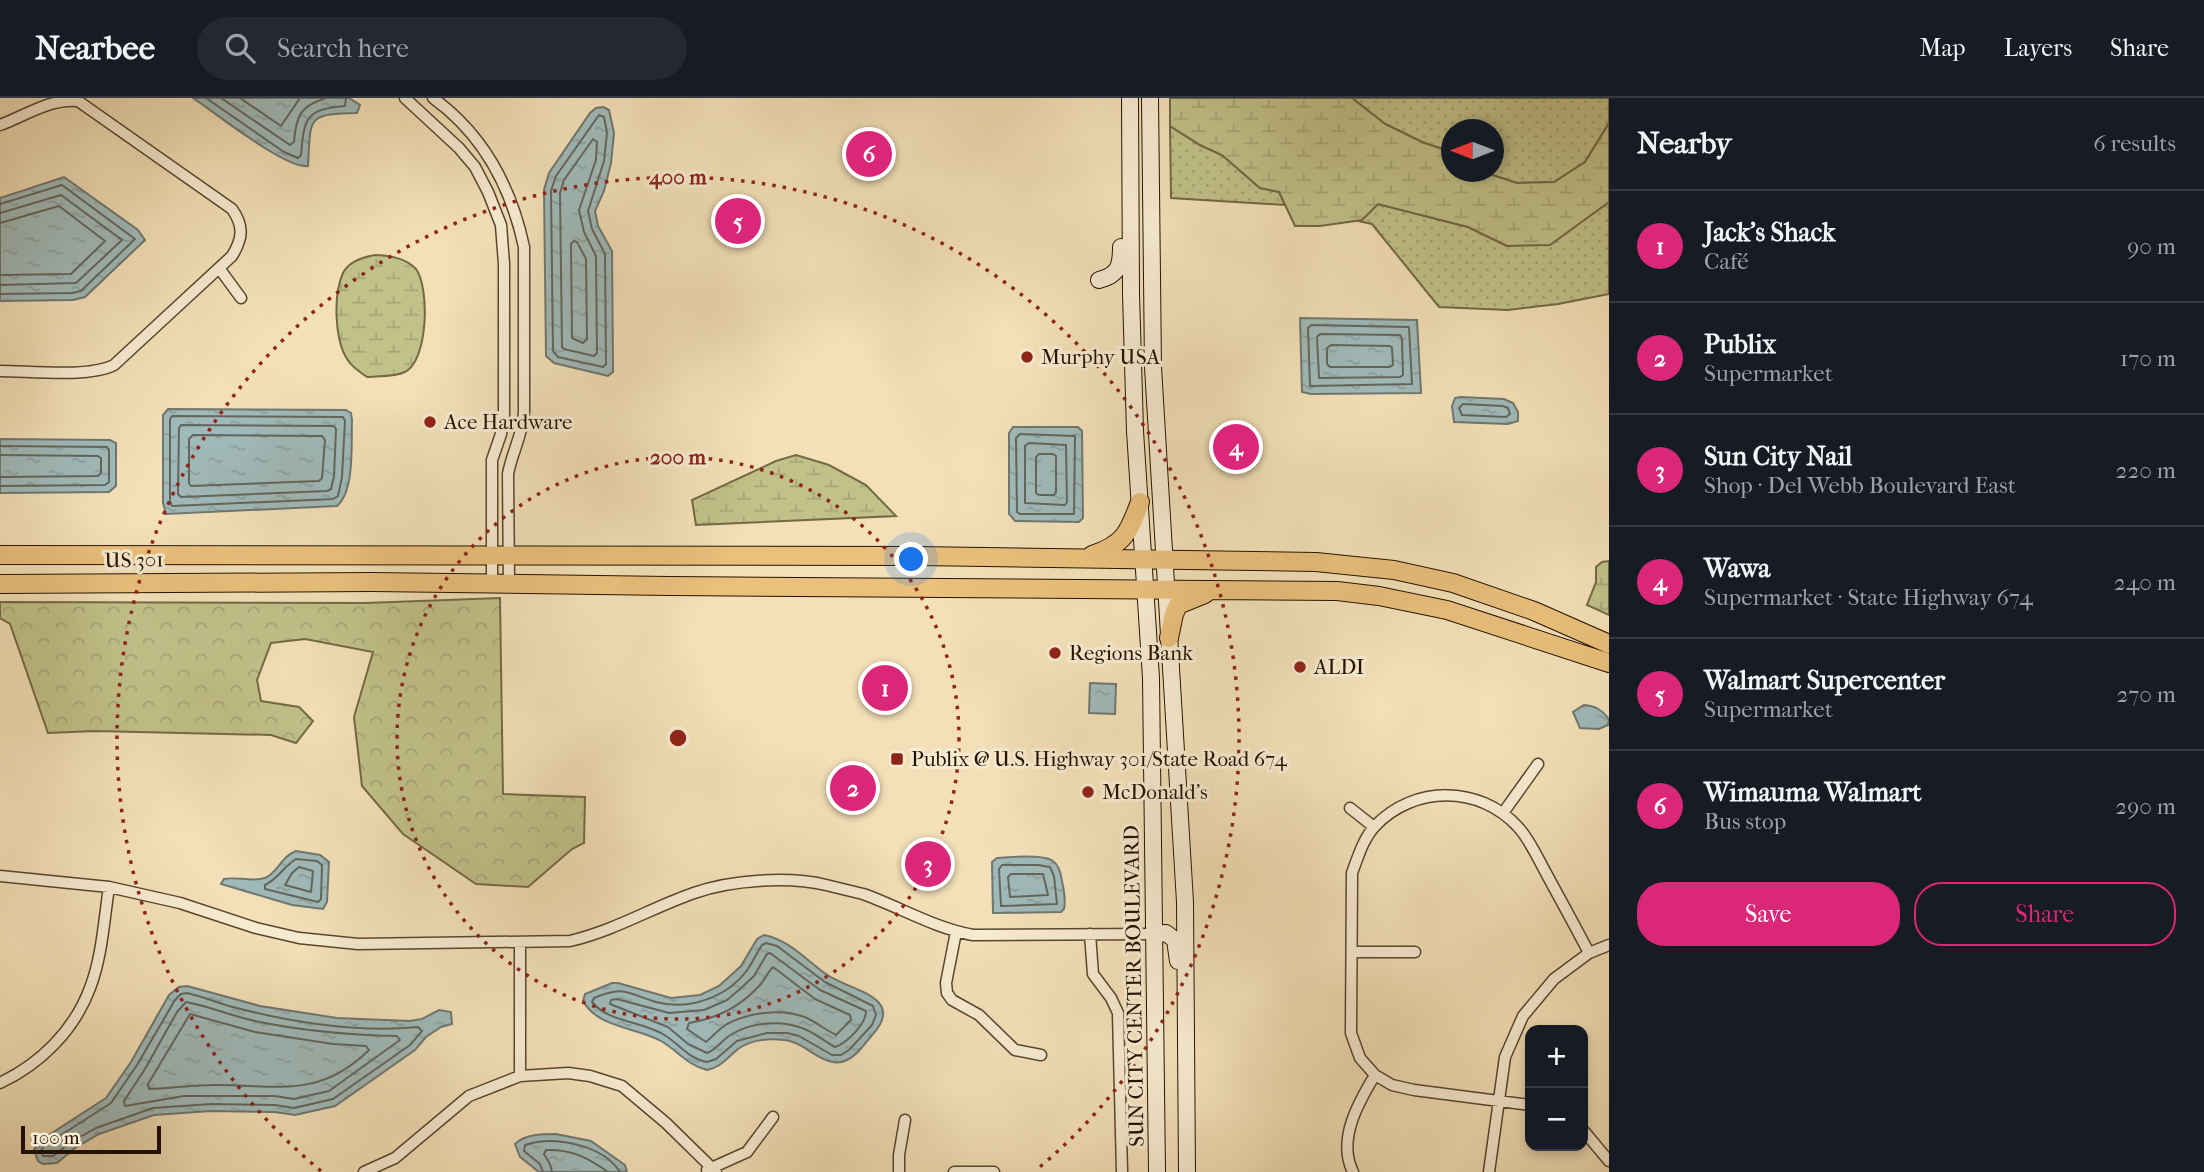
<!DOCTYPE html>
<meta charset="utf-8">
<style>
body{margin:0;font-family:"IM FELL French Canon",serif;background:#242831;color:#f1f3f6}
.controls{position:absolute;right:21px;bottom:21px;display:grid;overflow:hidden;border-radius:14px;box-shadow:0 4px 10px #0003}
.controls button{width:63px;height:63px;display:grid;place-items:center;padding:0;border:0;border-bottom:2px solid #363941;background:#171b24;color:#f1f3f6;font:35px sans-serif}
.compass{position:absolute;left:1441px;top:21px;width:63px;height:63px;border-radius:50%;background:#171b24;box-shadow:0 4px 10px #0003;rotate:270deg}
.scale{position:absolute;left:21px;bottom:18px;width:140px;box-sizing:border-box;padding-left:7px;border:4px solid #251200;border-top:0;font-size:19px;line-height:24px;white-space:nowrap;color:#251200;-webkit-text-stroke:5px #f7ebd1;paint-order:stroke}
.you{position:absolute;left:912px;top:462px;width:24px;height:24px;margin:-18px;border:5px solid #fff;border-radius:50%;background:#1a73e8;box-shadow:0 0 0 10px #1a73e833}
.badge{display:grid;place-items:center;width:46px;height:46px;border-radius:50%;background:#db2777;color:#fff;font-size:23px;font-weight:700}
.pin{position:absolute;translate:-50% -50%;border:4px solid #fff;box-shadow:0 2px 7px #0006}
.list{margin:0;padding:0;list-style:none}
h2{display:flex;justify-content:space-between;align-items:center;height:91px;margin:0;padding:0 28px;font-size:30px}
h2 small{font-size:23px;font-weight:400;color:#9ea1a6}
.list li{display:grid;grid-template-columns:46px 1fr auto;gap:21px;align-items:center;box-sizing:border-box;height:112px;padding:0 28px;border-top:2px solid #363941}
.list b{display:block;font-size:26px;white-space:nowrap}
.list p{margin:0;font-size:23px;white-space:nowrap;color:#9ea1a6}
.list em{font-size:23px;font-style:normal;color:#9ea1a6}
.actions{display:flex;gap:14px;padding:21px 28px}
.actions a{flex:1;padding:16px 0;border:2px solid #db2777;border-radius:28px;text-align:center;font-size:24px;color:#db2777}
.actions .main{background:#db2777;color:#fff}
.icon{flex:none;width:38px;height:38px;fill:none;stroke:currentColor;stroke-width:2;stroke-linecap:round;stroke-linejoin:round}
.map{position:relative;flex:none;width:1609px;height:1074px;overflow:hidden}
header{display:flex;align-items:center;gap:42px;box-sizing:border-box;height:98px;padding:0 35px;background:#171b24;border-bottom:2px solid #363941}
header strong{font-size:33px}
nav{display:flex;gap:38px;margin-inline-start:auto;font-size:24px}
.search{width:490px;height:63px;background:#242831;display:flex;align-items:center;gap:18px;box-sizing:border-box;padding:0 24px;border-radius:38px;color:#9ea1a6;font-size:26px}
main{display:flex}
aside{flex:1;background:#171b24}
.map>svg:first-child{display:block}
.grass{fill:url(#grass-dots);stroke:#736a45;stroke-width:2}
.forest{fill:url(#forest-crowns);stroke:#736a45;stroke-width:2}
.wetland{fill:url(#wetland-marsh);stroke:#736a45;stroke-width:2}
.water{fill:url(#water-ripples);stroke:#6f7770;stroke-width:2}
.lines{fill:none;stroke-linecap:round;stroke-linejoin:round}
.shore{stroke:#62665d;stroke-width:2}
.minor-casing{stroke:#58462e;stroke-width:13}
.secondary-casing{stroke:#251200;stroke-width:18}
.primary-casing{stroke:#251200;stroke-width:20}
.minor{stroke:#f7ebd1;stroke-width:10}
.secondary{stroke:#f7ebd1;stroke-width:16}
.primary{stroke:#eac07c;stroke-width:18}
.ring{fill:none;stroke:#8f2418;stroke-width:3.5;stroke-dasharray:3.5 7}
.poi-dot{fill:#8f2418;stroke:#f7ebd1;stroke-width:2.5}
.labels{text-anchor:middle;stroke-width:6;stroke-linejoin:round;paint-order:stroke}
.poi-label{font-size:21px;fill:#251200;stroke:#f7ebd1;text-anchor:start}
.street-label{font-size:21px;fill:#251200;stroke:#f7ebd1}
.centre{fill:#8f2418;stroke:#f7ebd1;stroke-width:3.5}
.ring-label{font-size:21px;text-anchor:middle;font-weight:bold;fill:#8f2418;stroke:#f7ebd1;stroke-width:6;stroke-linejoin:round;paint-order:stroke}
</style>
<header>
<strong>Nearbee</strong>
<div class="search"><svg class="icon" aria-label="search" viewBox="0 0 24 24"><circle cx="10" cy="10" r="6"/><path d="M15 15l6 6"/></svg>Search here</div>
<nav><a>Map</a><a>Layers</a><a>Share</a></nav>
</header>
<main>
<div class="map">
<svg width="1609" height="1074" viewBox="0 0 1609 1074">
<defs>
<pattern id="grass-dots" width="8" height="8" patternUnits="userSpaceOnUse" patternTransform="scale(1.75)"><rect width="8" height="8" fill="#c1c18a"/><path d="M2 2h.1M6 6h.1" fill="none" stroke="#a6a575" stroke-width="1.8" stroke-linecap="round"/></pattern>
<pattern id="forest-crowns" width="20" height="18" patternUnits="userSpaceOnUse" patternTransform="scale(1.75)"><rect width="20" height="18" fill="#c1c18a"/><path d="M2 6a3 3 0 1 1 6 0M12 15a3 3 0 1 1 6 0" fill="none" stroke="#a6a575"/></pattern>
<pattern id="wetland-marsh" width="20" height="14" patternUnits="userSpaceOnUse" patternTransform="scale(1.75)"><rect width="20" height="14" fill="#c1c18a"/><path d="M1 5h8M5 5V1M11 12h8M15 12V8" fill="none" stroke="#a6a575"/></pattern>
<pattern id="water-ripples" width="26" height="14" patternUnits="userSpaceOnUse" patternTransform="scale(1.75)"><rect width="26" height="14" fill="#a0baba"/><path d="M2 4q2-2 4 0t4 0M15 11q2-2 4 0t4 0" fill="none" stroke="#8a9f9e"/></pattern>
</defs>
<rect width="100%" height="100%" fill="#f3e0b8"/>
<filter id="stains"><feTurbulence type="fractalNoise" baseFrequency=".00286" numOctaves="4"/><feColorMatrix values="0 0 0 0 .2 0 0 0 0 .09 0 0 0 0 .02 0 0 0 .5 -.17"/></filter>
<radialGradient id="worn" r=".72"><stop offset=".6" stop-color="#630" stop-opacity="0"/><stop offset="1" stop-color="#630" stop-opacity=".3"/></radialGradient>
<path class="grass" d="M1352,0H1609V25L1585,64L1554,84L1517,85L1483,74H1493V32H1451V54L1422,44L1385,26Z
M1170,28L1200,47L1222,57L1260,90L1279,94L1285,107L1171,100Z
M1609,104V196L1558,206L1508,212L1439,209L1372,126L1358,123L1362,122L1378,106L1468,129L1507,148L1580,124Z"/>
<path class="forest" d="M500,500L503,696L585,699L584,745L572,751L528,789L476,786L403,736L362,688L354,619L373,554L305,541L271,545L257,582L261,603L299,609L313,623L296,645L271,637L95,633L48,635L10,526L0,520V504L366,505Z"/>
<path class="wetland" d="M1170,0H1352L1385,26L1422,44L1451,54V74H1483L1517,85L1554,84L1585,64L1609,25V104L1550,147L1507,148L1468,129L1378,106L1362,122L1320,128H1295L1279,94L1260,90L1222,57L1200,47L1170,28Z
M375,157C388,157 406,160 416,171C430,190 428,263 405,274C395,279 377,278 367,279C361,275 354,270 350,265C334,246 333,197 343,175C349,163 363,159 375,157Z
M796,357L829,367L866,387L896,418L696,427L692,402L776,363Z
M1609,463V517L1587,507L1596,484V469L1602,464Z"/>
<path class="water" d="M193,0H349L360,7L357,15C305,16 311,20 308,68C287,72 214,14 193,0Z
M603,9L609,12L614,35L611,65L604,93L595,113L598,128L612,153L613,267V274L608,278L554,265L546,258L544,92L549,75L590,15L596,10Z
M64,79L138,132L145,142L85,199L73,202L0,203V100Z
M1300,220L1417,222L1421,295L1311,296L1302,294Z
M1460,299L1504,301L1513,305L1518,314V323L1508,326L1454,324L1452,308L1455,300Z
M168,311L346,312L351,315L352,322C351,345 355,393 337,408L166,416L163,405V317Z
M1013,329H1078L1082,333L1083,420L1079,424L1015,423L1009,416V335Z
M0,341L110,342L116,345V388L109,394L0,395Z
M1090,585L1116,586L1115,616L1089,615Z
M1584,607C1596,608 1602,612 1609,621L1608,627L1599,631L1580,630L1573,614Z
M296,753L320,757L329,764L327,804L323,811L292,807L221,786L224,781C237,778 259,786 270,777C280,769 283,758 296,753Z
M997,760C1009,759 1043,756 1053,763C1059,767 1061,776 1062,783C1064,792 1066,802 1064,811L1061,814L993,815L992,764Z
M764,837C789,842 806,862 826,876C847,892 907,898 873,936C865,945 858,957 847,962C825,973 805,943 784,942C769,940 750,942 738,951C728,959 720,970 707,972C687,967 678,953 661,943C636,929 598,930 583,903L585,896L612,885H618L671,900L700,897L719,888L741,868L757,841Z
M187,888L260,908L337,920L409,923L422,921L439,912L451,914L452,926L441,929L426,939L415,952L335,1008L295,1017L275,1014L211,1013L154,1017L99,1036L75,1050L57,1065L43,1066L38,1063L34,1052L38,1044L106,1000L131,964L169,897L179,889Z
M556,1036L591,1043L625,1067L627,1074H539L520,1059L515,1046C525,1036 542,1036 556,1036Z"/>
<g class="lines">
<path class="shore" d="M206,0L284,54L298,60L301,57C304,21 305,11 345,8L346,0
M221,0L290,47L294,44C296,18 300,8 326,0
M240,0L281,28L300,0
M599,17L604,19L607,35L604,63L588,113L592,131L605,156L606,266L603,269L558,259L553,253L551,93L556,78Z
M593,41L597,44L596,62L579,112L584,134L596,158L597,255L594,258L564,251L562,249L560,95L564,82Z
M0,106L62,87L135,141L81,193L72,195L0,196
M0,115L61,97L122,142L76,185L0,187
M0,125L59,108L105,143L71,176L0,177
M574,143L577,144L586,161L587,241L583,245L572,240L571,146Z
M1311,227L1409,229L1412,286L1310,288L1308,230Z
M1320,236L1400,237L1402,241L1403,277L1400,279L1319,280L1317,239Z
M1331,247L1390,248L1392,250L1393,267L1389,269H1330L1327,266V250Z
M1463,306L1503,308L1508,310L1510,316L1506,319L1462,317L1459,310Z
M172,318L343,319L345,323L342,379L338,398L333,401L172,408L170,403V321Z
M181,327L334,328L336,331L334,378L331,391L327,393L181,399L178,396L179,330Z
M1020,336L1075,338L1074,416H1020L1017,414L1016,340Z
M193,337L322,338L325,342L322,380L319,383L191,388L189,385V341Z
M1029,345L1066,347L1067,404L1065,407L1025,405V348Z
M0,348L107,349L109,352V384L105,387L0,388
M1039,356H1053L1056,358V394L1054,397H1039L1036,395V359Z
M0,357L98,358L101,360V375L98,378L0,379
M296,761L317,763L322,767L321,801L318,804L265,791V787C278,781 284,768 296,761Z
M1002,767H1038L1050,769L1054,778L1057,806L1001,808L999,771Z
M299,769L313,773L311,794L285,787L292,775Z
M1011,776H1043L1048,797L1010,799L1008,779Z
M766,845L777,848L825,884L873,908L876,917L872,927L849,952L841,957H832L799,938L787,935H767L737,943L716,961L707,964C689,961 680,947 666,938C644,923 609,925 592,904L594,900C624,887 626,895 656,904C689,913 728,899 748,871C753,863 757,855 762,847Z
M770,855L820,892L866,913C866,926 847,945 835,949C824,943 814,934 802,930C781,922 752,924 732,936C723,941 717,951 707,955L688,946L668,929L610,906L611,902L617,901L669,915L704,912L727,902L740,891L754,878L767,856Z
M773,869L815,901L850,917L851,922L836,937C826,932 817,925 807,920C783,910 750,914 727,926C719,931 713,938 706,944L687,931L689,925C718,920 740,909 760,887C765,881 768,874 773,869Z
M187,895C201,898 215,904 229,908C289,924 356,935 418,929L422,933L410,947L333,1001L294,1010L275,1007L211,1006L153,1010L96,1030L71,1044L53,1058H43L41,1053L44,1048L111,1005L137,967L175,902L181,896Z
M186,904C209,908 231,918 255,923C302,933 349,937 397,938L400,942L329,993L294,1001L275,998H184L125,1008L124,1003L145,971L177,914Z
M190,916L255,934L333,946L366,948L369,952C319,1001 277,987 215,987C193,987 171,990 149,991L148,986Z
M543,1074L540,1066L524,1053L525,1047C554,1037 603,1047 620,1074
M552,1074L550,1066L544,1056L546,1052C572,1051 588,1060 608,1074"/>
<defs>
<path id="minor" d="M405,0L459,50L475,69L488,94L501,127L504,166V316L501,336L492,362V485
M433,0C484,37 511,88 524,149V314C523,336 512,354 508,376L509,486
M0,27C25,18 50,0 78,3L232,111C244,128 243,140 232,158L114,267C88,280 30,273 0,273
M219,170L241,200
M1350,710L1374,729
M1503,715L1538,666
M0,778L109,789L180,805L256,830L299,840L358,846L570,843C616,832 651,810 694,795C731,782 788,778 826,787C838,790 851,793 863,796C900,809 934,830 973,837L1155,836
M956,834L946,885L947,895L952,902L979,917L1015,952L1041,957
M1090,836L1093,876L1111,900L1118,915L1122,1074
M520,845V978
M1352,854H1415
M0,985C40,966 74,933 90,890C102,859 104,822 109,789
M1530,1007L1414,992L1392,987L1375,977L1360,960L1351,935L1352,775C1358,759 1363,741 1375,728C1414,687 1480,687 1518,729C1530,742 1537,759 1546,775C1560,801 1575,828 1589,855
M1583,1032L1609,1063
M707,1072L747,1054L773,1019
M364,1074L395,1060L469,998L520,978L568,975L590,978L622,988L666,1025L716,1074
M899,1074V1057L905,1022
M954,1074H994
M1353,1074C1337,1042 1358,1005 1375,977
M1489,1074L1505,959L1523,918L1554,881L1589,855L1609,847"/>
<path id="secondary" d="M1130,0L1131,196L1135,333L1151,580L1157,1074
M1150,0L1153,269L1185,804L1187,1074
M1099,182C1119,177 1121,167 1121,149
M1155,836L1166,835L1175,842L1178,863"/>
<path id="primary" d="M0,457L918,458L1316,464L1394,472L1453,485L1534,513L1609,546
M1092,457C1124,447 1129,434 1140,404
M0,486L372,484L670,488L1337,493L1379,498L1447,512L1609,565
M1169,540L1174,516L1178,507L1205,496"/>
</defs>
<use href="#minor" class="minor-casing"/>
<use href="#secondary" class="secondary-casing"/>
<use href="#primary" class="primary-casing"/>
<use href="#minor" class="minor"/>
<use href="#secondary" class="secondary"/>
<use href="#primary" class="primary"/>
</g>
<g class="ring">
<circle cx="678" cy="640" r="281"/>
<path d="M321 1073A561 561 0 1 1 1035 1073"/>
</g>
<g class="poi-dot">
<circle cx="1027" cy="259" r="7"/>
<circle cx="430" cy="324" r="7"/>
<circle cx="1055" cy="555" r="7"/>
<circle cx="1300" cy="569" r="7"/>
<rect x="890" y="654" width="14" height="14" rx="3.5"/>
<circle cx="1088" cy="694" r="7"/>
</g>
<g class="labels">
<g class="poi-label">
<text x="1041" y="266">Murphy USA</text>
<text x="444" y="331">Ace Hardware</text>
<text x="1069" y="562">Regions Bank</text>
<text x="1314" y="576">ALDI</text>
<text x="911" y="668">Publix @ U.S. Highway 301/State Road 674</text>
<text x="1102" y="701">McDonald's</text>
</g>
<g class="street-label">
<text transform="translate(134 462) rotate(-1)" y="7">US 301</text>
<text transform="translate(1134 888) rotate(-91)" y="7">SUN CITY CENTER BOULEVARD</text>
</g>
</g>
<circle cx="678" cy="640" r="10" class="centre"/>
<g class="ring-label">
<text x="678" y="86">400 m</text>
<text x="678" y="366">200 m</text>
</g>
<rect width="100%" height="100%" filter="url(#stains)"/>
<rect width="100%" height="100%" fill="url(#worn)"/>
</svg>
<div class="controls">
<button>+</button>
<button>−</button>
</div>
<svg class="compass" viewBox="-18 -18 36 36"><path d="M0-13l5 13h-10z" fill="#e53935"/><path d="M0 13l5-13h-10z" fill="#9ea1a6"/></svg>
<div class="scale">100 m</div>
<div class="you"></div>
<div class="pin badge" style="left:885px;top:590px">1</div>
<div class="pin badge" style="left:853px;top:690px">2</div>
<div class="pin badge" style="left:928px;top:766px">3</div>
<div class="pin badge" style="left:1236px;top:349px">4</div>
<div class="pin badge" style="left:738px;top:123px">5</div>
<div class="pin badge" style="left:869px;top:56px">6</div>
</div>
<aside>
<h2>Nearby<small>6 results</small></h2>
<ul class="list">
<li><span class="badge">1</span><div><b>Jack's Shack</b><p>Café</p></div><em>90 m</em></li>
<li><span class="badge">2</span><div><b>Publix</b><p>Supermarket</p></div><em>170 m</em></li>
<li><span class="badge">3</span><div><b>Sun City Nail</b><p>Shop · Del Webb Boulevard East</p></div><em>220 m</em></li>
<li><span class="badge">4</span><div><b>Wawa</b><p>Supermarket · State Highway 674</p></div><em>240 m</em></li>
<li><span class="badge">5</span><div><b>Walmart Supercenter</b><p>Supermarket</p></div><em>270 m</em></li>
<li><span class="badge">6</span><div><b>Wimauma Walmart</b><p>Bus stop</p></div><em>290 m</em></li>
</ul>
<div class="actions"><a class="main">Save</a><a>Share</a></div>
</aside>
</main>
